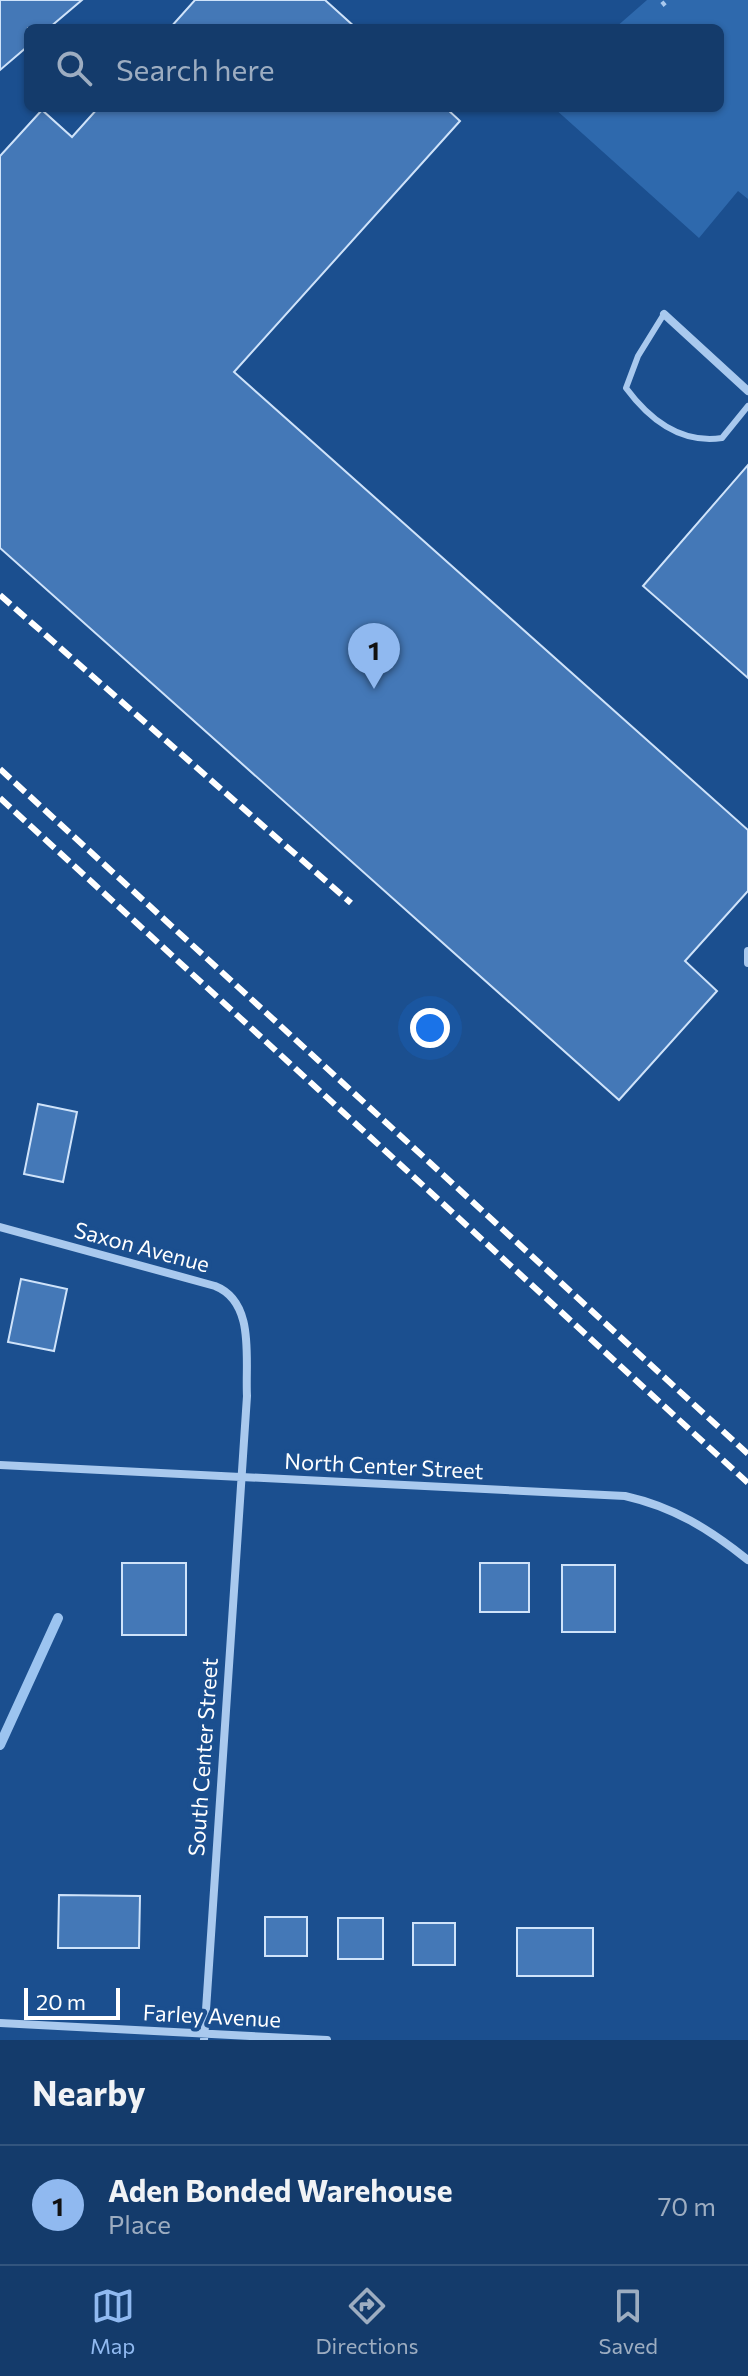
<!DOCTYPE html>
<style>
body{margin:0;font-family:Commissioner,sans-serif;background:#214673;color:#f1f3f6}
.scale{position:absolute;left:24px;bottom:20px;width:96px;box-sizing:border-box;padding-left:8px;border:4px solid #fff;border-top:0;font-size:22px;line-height:28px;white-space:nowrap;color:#fff;-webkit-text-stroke:6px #1b4f8f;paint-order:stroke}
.you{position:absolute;left:430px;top:1028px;width:28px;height:28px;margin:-20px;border:6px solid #fff;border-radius:50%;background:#1a73e8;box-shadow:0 0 0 12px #1a73e833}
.badge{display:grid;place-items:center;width:52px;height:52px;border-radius:50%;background:#90b9f0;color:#111;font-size:26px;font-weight:700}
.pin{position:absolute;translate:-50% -66px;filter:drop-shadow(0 2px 4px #0008)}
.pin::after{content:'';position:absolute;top:42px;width:28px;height:24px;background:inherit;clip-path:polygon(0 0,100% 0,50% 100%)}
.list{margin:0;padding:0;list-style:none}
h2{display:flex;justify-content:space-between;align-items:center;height:104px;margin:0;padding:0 32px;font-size:34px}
h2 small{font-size:26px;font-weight:400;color:#9dadc1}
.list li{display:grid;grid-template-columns:52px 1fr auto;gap:24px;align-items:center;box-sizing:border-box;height:120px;padding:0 32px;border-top:2px solid #33557e}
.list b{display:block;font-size:30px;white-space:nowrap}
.list p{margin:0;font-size:26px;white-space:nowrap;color:#9dadc1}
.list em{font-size:26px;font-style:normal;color:#9dadc1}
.icon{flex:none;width:44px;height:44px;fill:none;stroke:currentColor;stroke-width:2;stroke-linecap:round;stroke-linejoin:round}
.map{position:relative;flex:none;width:748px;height:2040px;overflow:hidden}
.search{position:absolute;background:#143b6b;box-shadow:0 2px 6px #0004;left:24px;right:24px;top:24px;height:88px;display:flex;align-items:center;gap:20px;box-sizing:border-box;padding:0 28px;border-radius:12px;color:#9dadc1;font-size:30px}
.sheet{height:224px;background:#143b6b}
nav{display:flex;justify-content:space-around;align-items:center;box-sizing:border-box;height:112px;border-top:2px solid #33557e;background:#143b6b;font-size:22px;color:#9dadc1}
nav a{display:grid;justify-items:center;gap:4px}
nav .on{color:#90b9f0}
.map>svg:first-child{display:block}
.green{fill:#2e69ad}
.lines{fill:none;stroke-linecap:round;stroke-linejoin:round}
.stream{stroke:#9cc4f0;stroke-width:10}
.building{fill:#4478b7;stroke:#cfe3fa;stroke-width:2}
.path{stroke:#a9c9ee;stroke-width:5;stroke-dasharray:4 6;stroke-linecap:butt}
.lane{stroke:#a9c9ee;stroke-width:6}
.street{stroke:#a9c9ee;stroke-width:8}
.rail{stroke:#fff;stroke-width:6;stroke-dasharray:14 6;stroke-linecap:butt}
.labels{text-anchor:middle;stroke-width:8;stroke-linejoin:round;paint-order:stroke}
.street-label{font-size:22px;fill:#fff;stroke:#1b4f8f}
</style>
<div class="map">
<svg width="748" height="2040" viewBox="0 0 748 2040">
<rect width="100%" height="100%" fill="#1b4f8f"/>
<path class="green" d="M647,0H748V199L738,191L699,238L554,108H720V28H615Z"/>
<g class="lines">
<path class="stream" d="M0,1745L58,1618"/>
</g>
<path class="building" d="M0,0H82L49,28H28V46L0,70Z
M195,0H325L356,28H170Z
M98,108H446L460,121L234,372L748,830V891L685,961L717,991L619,1100L0,548V156L42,110L72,137Z
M748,465V678L643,586Z
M38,1104L77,1112L63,1182L24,1174Z
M21,1279L67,1289L54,1351L8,1342Z
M122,1563H186V1635H122Z
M480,1563H529V1612H480Z
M562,1565H615V1632H562Z
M59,1895L140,1896L139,1948H58Z
M265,1917H307V1956H265Z
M338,1918H383V1959H338Z
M413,1923H455V1965H413Z
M517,1928H593V1976H517Z"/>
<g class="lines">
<path class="path" d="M662,5L668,0"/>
<path class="lane" d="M664,314L638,356L626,388C649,419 681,444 722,438L748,406"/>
<path class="street" d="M664,314L748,391
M748,951V963
M0,1227L215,1286C256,1302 245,1360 247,1396L204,2040
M0,1465L625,1496C674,1507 709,1529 748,1560
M0,2023L327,2040"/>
<path class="rail" d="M0,595L351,903
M0,769L748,1454
M0,798L748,1483"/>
</g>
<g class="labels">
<g class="street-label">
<text transform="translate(142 1247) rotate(15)" y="8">Saxon Avenue</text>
<text transform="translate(384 1466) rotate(3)" y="8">North Center Street</text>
<text transform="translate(203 1757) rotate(-86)" y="8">South Center Street</text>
<text transform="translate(212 2016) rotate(3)" y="8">Farley Avenue</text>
</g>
</g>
</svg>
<div class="scale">20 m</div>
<div class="you"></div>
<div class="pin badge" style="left:374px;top:689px">1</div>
<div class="search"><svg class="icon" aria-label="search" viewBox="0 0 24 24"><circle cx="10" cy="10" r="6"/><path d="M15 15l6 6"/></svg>Search here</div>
</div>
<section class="sheet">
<h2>Nearby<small></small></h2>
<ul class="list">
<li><span class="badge">1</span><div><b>Aden Bonded Warehouse</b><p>Place</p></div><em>70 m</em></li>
</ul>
</section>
<nav>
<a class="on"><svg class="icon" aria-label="map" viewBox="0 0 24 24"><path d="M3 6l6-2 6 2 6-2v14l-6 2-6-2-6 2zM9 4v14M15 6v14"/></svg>Map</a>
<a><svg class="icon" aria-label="directions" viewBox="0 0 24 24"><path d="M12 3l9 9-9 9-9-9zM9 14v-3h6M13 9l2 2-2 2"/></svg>Directions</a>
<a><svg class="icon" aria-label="saved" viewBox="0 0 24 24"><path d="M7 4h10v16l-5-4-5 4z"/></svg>Saved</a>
</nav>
